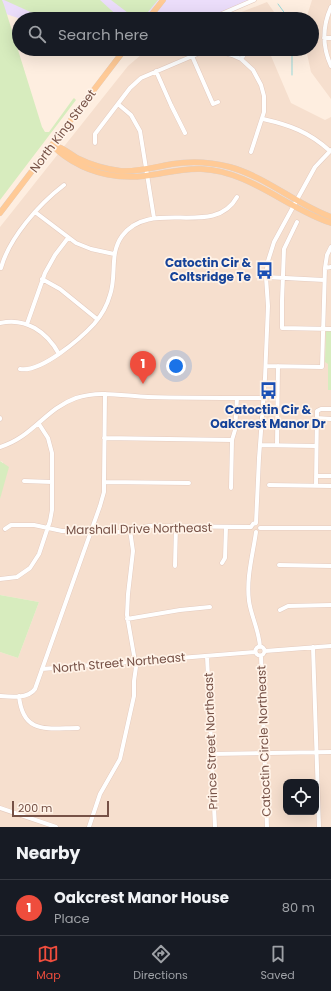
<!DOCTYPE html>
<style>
body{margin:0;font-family:Poppins,sans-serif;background:#20242c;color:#f1f3f6}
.controls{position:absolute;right:12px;bottom:12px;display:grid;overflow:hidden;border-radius:8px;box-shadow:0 4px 16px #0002}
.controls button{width:36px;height:36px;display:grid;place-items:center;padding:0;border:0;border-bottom:1px solid #363941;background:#171b24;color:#f1f3f6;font:20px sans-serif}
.scale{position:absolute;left:12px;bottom:10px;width:97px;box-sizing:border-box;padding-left:4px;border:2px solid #765146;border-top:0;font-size:11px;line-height:14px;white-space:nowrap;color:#765146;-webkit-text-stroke:3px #fff3e8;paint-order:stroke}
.you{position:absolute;left:176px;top:366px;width:14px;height:14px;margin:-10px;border:3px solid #fff;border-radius:50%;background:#1a73e8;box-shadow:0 0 0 6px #1a73e833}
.badge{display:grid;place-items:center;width:26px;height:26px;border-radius:50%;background:#ef4d3d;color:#fff;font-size:13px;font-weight:700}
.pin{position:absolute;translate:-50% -33px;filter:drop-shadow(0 1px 2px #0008)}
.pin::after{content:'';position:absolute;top:21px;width:14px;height:12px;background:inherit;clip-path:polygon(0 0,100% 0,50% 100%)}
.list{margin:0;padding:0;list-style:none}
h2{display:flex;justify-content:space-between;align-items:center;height:52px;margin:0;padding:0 16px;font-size:17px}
h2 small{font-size:13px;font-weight:400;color:#9ea1a6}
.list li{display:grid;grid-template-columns:26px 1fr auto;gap:12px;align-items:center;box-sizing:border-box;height:56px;padding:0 16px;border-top:1px solid #363941}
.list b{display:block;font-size:15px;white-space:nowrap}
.list p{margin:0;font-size:13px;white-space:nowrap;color:#9ea1a6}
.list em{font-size:13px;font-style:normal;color:#9ea1a6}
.icon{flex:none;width:22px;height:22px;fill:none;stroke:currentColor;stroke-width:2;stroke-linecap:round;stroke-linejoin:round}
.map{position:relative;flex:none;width:331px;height:827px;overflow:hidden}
.search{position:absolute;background:#171b24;box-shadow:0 4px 16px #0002;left:12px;right:12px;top:12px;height:44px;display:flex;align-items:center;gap:10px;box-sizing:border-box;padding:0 14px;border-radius:22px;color:#9ea1a6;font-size:15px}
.sheet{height:108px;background:#171b24}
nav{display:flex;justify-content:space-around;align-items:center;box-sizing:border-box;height:56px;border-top:1px solid #363941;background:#171b24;font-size:11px;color:#9ea1a6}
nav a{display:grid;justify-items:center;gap:2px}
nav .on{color:#ef4d3d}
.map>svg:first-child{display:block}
.residential{fill:#f6dfce;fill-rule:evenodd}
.education{fill:#ebddfa}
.green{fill:#d7ecbe}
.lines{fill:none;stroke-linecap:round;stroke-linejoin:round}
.stream{stroke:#99d9da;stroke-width:1}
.minor-casing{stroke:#e4cbbf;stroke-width:5}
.major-casing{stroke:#d9cecb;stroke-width:6}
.minor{stroke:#fff;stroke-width:4}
.major{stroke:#ffca96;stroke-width:5.5}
.labels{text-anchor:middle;stroke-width:3.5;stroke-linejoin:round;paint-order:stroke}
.street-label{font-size:12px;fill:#765146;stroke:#fff3e8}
.transit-label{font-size:12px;font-weight:bold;fill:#164399;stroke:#fff3e8;text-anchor:end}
</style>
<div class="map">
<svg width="331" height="827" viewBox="0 0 331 827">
<rect width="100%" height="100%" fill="#feeee0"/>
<path class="residential" d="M312,0H331V99L311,72L306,49H312V19H306Z
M267,2L279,19H224Z
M148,49H277L271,56L291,103L325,120L331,117V827H0V652L18,658L39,602L0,595V499L3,462L0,461V227L128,66ZM286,782H316V812H286Z"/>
<path class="education" d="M0,0H159L144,19H21L0,12Z
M163,0H254L210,19H148Z"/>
<path class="green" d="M0,0H2L4,5L42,127L45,132H49L73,99L74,98L76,100L0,200Z
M4,0H100L121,19H46Z
M111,0H158L142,19H136Z
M326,331H331V390H328V364L325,362Z
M0,461L9,467L0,499Z
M0,595L39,602L18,658L0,652Z"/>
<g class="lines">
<path class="stream" d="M278,4L289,19
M292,75V49"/>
<defs>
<path id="minor" d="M331,7C322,27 322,46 331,66
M210,19L254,0
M324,38H331
M192,56L213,104L218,102
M241,59L248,49
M156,71L171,105L185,133
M118,104L131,115L140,131L154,218
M263,119C290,125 309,132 330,151
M95,143V134L130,88L141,78L202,52L218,51L232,55L241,59L253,70L261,85L264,96V112L251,152
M35,212L76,243L91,249L114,254
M297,222L284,249L282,301V328L331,329
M331,247L327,255L325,268L331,267
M1,268C9,238 39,204 64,185
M266,277L324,280
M42,279L60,289L97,319
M0,323C26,317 47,332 59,354
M27,324L45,273L55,255L68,238
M266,366L322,367L325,268
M20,369C41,373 81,338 94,324C101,316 107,306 110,295C117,275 109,254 122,236C151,197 214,239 237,197
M317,418L331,419
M0,419V418
M104,438L232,440
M260,445L316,446
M277,445L278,366
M0,447C33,437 45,409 76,398C100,390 124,396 148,397C187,398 225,398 264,398
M316,476H331
M24,481L52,482
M104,482L189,483
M269,485L331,486
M316,486L317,411L321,409H331
M231,488L232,440L235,430L237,398
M251,527L253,524L256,523L259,458L265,378L268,306L266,277L268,261L274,242L299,196L315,167L331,150
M260,528H331
M5,529L11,525H34L62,531H91L120,532L149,526L251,527
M256,532C253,554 246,578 249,601C251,616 259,630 260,647
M222,563L225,558L226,527
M279,565L331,566
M175,566L176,526
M0,579L17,577L30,568L39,554L50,521L52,510V453L48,438L39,424
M280,610L288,606L331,605
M127,619L180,610L210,607
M255.5 651a4.5 4.5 0 1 1 9 0a4.5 4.5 0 1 1-9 0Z
M313,647L319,827
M265,651L331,646
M207,656L215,827
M261,656L267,827
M42,669L255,652
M0,696C10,697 28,699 35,689L100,506L104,492V482L105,394
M19,696C23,735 47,728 78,728
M211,754L331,752
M0,808L56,827
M89,827L100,794L120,759L134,696V681L136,667L127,615L128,594L133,551L130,530"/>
<path id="major" d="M148,19L163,0
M53,145C58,153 66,157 74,162C94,174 120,179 144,176C163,174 181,168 201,169C250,171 286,208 331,223
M53,145C62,147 69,153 77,158C91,165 105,169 121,171C139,172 155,167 172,164C191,161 211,162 230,167C266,177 296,204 331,217
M0,213L125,49"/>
</defs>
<use href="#minor" class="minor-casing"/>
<use href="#major" class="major-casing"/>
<use href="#minor" class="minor"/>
<use href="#major" class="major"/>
</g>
<defs>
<symbol id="bus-bare" viewBox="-9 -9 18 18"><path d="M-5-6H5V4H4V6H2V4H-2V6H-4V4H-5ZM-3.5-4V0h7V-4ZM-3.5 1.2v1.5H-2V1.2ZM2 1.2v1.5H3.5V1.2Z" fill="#1a4fb4" stroke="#fff3e8" stroke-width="2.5" paint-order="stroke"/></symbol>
</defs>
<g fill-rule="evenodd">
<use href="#bus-bare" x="252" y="258" width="25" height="25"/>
<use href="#bus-bare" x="256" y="378" width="25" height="25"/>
</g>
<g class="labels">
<g class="street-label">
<text transform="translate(63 131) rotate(-53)" y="4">North King Street</text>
<text transform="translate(139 529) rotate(-1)" y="4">Marshall Drive Northeast</text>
<text transform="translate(119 663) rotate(-5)" y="4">North Street Northeast</text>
<text transform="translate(211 741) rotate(-92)" y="4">Prince Street Northeast</text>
<text transform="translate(264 741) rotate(-92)" y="4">Catoctin Circle Northeast</text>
</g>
<g class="transit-label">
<text x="251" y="267">Catoctin Cir &amp;<tspan x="251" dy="14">Coltsridge Te</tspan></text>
<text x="268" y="414" text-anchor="middle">Catoctin Cir &amp;<tspan x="268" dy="14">Oakcrest Manor Dr</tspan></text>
</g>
</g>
</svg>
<div class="controls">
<button><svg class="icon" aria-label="locate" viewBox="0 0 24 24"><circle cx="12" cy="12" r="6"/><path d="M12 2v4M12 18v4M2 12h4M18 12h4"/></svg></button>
</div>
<div class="scale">200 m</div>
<div class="you"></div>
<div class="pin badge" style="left:143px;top:384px">1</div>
<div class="search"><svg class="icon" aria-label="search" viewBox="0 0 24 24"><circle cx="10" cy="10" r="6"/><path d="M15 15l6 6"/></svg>Search here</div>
</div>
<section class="sheet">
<h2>Nearby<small></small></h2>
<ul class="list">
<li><span class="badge">1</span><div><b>Oakcrest Manor House</b><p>Place</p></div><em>80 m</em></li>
</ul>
</section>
<nav>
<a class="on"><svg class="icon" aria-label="map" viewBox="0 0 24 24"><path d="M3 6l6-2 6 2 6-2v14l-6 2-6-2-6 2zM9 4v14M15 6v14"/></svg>Map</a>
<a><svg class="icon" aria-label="directions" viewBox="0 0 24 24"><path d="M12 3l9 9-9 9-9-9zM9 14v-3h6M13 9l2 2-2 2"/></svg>Directions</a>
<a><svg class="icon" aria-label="saved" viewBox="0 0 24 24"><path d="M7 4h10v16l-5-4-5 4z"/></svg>Saved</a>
</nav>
